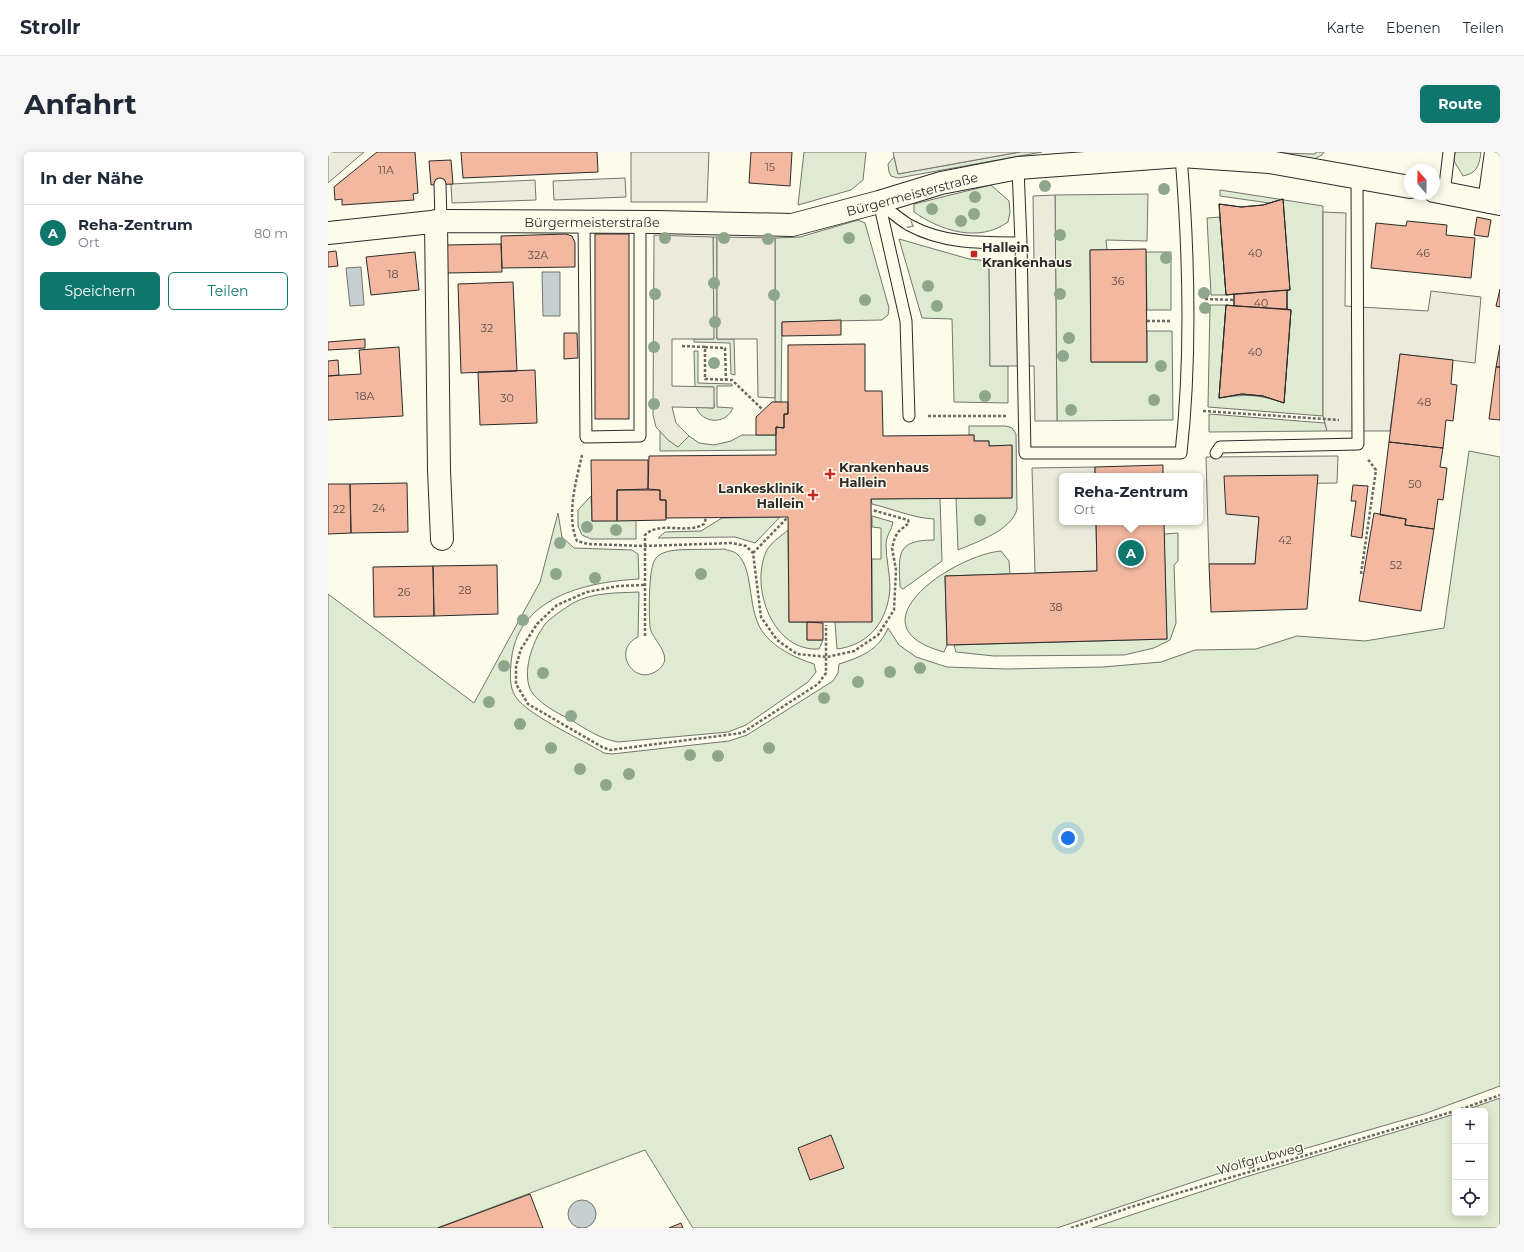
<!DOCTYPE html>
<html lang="de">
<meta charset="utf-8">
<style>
body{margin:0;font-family:Montserrat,sans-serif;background:#f6f6f7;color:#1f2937}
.controls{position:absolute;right:12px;bottom:12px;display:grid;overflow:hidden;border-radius:6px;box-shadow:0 2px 10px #0003}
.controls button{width:36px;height:36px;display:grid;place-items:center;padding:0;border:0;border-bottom:1px solid #e0e1e3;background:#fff;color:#1f2937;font:20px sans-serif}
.compass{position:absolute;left:1076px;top:12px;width:36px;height:36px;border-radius:50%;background:#fff;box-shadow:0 2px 10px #0003;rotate:340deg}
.you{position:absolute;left:740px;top:686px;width:14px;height:14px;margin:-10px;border:3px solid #fff;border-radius:50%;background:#1a73e8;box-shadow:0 0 0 6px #1a73e833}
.badge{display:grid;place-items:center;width:26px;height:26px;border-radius:50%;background:#0f766e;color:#fff;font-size:13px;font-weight:700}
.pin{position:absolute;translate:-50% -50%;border:2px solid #fff;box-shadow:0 1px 4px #0006}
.popup{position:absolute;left:731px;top:321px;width:144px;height:52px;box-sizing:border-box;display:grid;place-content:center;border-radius:6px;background:#fff;filter:drop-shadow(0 1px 3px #0005);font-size:13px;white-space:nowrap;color:#747a83}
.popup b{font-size:15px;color:#1f2937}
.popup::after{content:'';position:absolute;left:50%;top:100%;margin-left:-8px;border:8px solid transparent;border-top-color:#fff}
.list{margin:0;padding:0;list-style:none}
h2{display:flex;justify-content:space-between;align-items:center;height:52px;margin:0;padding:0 16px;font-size:17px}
h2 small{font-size:13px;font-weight:400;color:#747a83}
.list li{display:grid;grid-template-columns:26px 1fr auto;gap:12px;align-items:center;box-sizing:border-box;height:56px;padding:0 16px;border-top:1px solid #e0e1e3}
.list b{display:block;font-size:15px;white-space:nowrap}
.list p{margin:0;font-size:13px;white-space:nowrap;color:#747a83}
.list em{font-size:13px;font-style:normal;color:#747a83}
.actions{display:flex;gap:8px;padding:12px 16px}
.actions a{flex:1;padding:9px 0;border:1px solid #0f766e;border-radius:6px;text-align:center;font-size:14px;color:#0f766e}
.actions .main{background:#0f766e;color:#fff}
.icon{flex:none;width:22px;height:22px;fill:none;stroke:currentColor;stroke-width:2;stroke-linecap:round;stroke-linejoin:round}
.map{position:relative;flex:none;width:1172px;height:1076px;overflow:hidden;border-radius:6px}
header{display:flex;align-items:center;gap:24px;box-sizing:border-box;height:56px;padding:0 20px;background:#fff;border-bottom:1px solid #e0e1e3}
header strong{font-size:19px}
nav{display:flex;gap:22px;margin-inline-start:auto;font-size:14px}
.intro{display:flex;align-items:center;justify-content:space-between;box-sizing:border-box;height:96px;padding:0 24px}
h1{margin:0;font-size:28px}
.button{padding:10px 18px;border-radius:6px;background:#0f766e;color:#fff;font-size:14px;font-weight:700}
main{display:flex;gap:24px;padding:0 24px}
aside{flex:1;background:#fff;border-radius:6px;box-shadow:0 2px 10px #0003}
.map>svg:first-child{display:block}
.green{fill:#deebd1;stroke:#74746e}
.parking{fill:#eceadb;stroke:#74746e}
.water{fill:#c7d0d0;stroke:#74746e}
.building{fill:#f2b8a0;stroke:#2b2b2b}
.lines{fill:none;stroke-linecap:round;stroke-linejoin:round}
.lane-casing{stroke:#2b2b2b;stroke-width:13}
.street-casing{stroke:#2b2b2b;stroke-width:24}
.path{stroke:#6a6964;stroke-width:2.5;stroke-dasharray:3 2;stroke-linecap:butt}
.lane{stroke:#fdfbea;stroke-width:11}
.street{stroke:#fdfbea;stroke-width:22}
.tree{fill:#8ea78a}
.oneway{stroke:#9e9d94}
.poi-dot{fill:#c62828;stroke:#fdfbea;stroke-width:1.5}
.labels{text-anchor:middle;stroke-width:3;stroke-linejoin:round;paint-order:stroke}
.number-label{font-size:11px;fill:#5d4e48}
.street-label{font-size:13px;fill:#2b2b2b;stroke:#fdfbea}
.poi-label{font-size:13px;font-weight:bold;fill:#2b2b2b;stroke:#fdfbea;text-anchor:start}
</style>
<header>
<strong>Strollr</strong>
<nav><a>Karte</a><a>Ebenen</a><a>Teilen</a></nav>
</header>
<div class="intro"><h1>Anfahrt</h1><a class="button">Route</a></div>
<main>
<aside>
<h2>In der Nähe<small></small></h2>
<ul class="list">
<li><span class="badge">A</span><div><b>Reha-Zentrum</b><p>Ort</p></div><em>80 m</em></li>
</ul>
<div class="actions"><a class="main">Speichern</a><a>Teilen</a></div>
</aside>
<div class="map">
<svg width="1172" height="1076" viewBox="0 0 1172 1076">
<rect width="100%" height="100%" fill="#fdfbea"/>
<path class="green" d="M476,0H538L535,28L523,38L470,53Z
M692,0H714L570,26L563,24L561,20L560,12L566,5L570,22Z
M918,0L987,2L988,0H996L994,3L986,7Z
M1127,0H1153C1151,14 1149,21 1135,24L1126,9Z
M663,33L681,49L682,60L680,70C651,91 613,79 586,60V52Z
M892,38L995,54V264L880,255L882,153H898L891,246C918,242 930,242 956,251L963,158L959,157L955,47L941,51L892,44Z
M820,42L819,89L778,88L779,98H762L763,210H819V179H844L845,268L729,269L727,43Z
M892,65L898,143H883L879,66Z
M530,68L537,71L561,156L560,163L554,168L454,170L453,250H447V86L472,85Z
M385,85H389V187H406L407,223L403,222L402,191L366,190V187H385Z
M571,87L641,107L661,109L662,214H680V251L626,250L624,167L594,166Z
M818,100H843V158H819Z
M366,199H370V231L404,232V234H389V255L405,256C398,273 374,272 368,255L386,256L385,235H367Z
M881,262L997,271L999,279L881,280Z
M641,274H678L684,276L688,282L689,357C684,378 649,390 630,398L628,346H684V294H661V289H646V283H641Z
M332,278L340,288L350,294L361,284L371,291L386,293L403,289L414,283H448V298L332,299Z
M1141,299L1172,305V934L1096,962L886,1023L729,1076H365L317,998L109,1076H0V442L146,551L212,430L230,361L234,385L246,396L304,398L310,402L311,427C256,430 187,446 183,512C182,524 181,539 191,549C208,567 253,587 276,601L284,602L401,589L419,583L505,529L510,521L511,512C533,505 551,498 560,476L571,493L588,505L619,515L679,517L775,515L833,510L867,498L928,497L969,484L1037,489L1116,476Z
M263,344L264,369L308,368V387H263L254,383L250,374V358Z
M612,346L614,409L575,437L572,435C571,403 567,388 606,388V367C585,366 565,357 544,352L543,347Z
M544,364L565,370C564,378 558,383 558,393C558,407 562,421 562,436C560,468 542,493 509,497L507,470L544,469V407H553V376L544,375Z
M452,365L427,391L407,385L330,386L337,380L373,379L394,366Z
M460,378L461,470H479V488H495L491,497C445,500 422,436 438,400C441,392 453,384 460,378Z
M850,381V409L846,413L848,471L842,488L826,496L796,503L666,504L628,500L626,493L839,487L836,382Z
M396,397C401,399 407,399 410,403C427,419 418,461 437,483C450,498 468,506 486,512L488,520L480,530L418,573L400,580L290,590C272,587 258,577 243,568C230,561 215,554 205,542C191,524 206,483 220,469C227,463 237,456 245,451C265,440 290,441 311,440L310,485C284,497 304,533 327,520C351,506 323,488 322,475C321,463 320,414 328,406C330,403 335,401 338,400C349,396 383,398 396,397Z
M673,399L681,409L682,422L617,424L619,493L616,500C520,474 626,403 673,399Z
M1172,946V1076H764L914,1026L1127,962V1061H1157V959H1135Z"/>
<path class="parking" d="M3,0H36L0,31V3Z
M303,0H381L379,50H303Z
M565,0H692L570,22Z
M297,26L298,45L226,48L225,29Z
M207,28L208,48L124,51L123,32Z
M727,43L729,269H707L706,214H662L661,109L706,108L705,44Z
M995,60L1018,61L1017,154L1100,159L1103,139L1153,145L1147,211L1072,202L1062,279H999L995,264Z
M326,83L385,85L386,187H344V234L386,235V256L344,255L348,271L361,284L350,295L340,288L328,275L325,263Z
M389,85L447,86V246L430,245L429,187H389Z
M1010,304L1009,331L934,332L927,412H881L878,305Z
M767,315V324H734V370H768L769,419L707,421L704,316Z"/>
<path class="water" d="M33,115L36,153L22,154L18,116Z
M214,120H232V164H215Z
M240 1062a14 14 0 1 1 28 0a14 14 0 1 1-28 0Z"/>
<path class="building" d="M49,0H87L90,41L85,42L86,48L14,53V47L7,48L6,35Z
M133,0H269L270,20L135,26Z
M423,0H464L462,34L421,31Z
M123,8L125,32L103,33L101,9Z
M955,47L962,138L898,143L891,52L913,55L935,53Z
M955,47L962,138H959V157L963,158L956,251L935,244L914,242L891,246L898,153L906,154V142L898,143L891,52L913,55L935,53Z
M1149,65L1163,68L1160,85L1146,83Z
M1079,69L1119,73L1118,83L1147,86L1143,126L1043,116L1048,71L1078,74Z
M238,82L244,84L247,91V115L174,116L173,84Z
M267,82H301V267H267Z
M173,92L174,120L119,121L118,93Z
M818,97L819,210H763L762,98Z
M8,99L10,114L0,115V100Z
M87,100L91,138L43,143L38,105Z
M185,130L189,219L133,221L130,132Z
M1172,137V155L1168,154Z
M959,138V157L906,154V142Z
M898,153L963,158L956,251L935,244L914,242L891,246Z
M513,168V183L454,184V170Z
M236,181H249L250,206L236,207Z
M37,187V196L0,198V190Z
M537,192V239H554L555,284L646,283V289H661V294L684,293V346L543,347L544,470H461L460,365L338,366V348H332V338L320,337L321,304L448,303V275L456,276V262H460V193Z
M1172,193V215H1168Z
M71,195L75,264L0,268V224L33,222L31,198Z
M1072,202L1125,208L1123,232L1129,233L1125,269L1118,268L1115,296L1061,290Z
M10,208L11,223L0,224V209Z
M1168,215H1172V268L1161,267Z
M207,218L209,271L152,273L150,220Z
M444,250H460V262H456V276L448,275V283H428V265Z
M1061,290L1115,296L1112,315L1119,316L1115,348L1110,347L1106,377L1077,373L1078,367L1052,363Z
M263,308H320V337L289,338V369H264Z
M835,313V324H767V315Z
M990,323L979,457L883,460L881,412H927L931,365L898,362L896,324Z
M79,331L80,380L23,381L22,332Z
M0,332H22L23,381L0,382Z
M1025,333L1040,334L1034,386L1023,384L1028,349H1023Z
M289,338H332V348H338V368L289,369Z
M1046,361L1078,367L1077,373L1106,377L1093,459L1031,449Z
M768,370H836L839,487L619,493L617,424L769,419Z
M169,413L170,462L106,464L105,414Z
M105,414L106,464L46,465L45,415Z
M479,470L495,471V488H479Z
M503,983L516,1016L482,1028L470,996Z
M202,1042L215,1076H110Z
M353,1071L355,1076H341Z"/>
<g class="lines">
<defs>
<path id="lane" d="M112,32L113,69
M1116,41L1121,0
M551,50C561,58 571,67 581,73C616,92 654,91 693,91L690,16
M551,50L578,169L581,264
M256,69L258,285L312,284V70
M693,91L697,301H853C864,203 861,103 853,4
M888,301L892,295L1030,292L1029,26"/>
<path id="street" d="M1106,39L1172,52
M1161,50L1168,0
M108,69L111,318L114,387
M0,81L113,69L329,70L464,73L551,50L613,31L690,16L853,4L941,10L1082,35"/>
</defs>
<use href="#lane" class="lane-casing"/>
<use href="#street" class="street-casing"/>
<path class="path" d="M877,147L906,148
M819,169H843
M354,194L377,195V227L404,228L435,258
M377,195L397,196L398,228
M875,259L1011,268
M600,264H679
M254,303C248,329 238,364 249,389L260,392L316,394L404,391L418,394L425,401L433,465L449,488L469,502L499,505L526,499L550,483L566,458L568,418L564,396L567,385L571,379L581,371L580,368L544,358
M425,401L460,365
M1033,422L1048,318L1039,306
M316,433L290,434L259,440L229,453L209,472L193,497L188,514V532L200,552L274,595L282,598L414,581L490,532L498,521V473
M317,484V383C332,368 358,383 376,372L378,366
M1128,959L1172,943
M743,1076L803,1055L1127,959"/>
<use href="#lane" class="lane"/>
<use href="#street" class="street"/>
</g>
<g class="tree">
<circle cx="717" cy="34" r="6"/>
<circle cx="836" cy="37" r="6"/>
<circle cx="647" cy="45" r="6"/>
<circle cx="604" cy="57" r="6"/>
<circle cx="646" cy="62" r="6"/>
<circle cx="633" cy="69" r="6"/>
<circle cx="732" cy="83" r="6"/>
<circle cx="337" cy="86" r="6"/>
<circle cx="396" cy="86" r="6"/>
<circle cx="521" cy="86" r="6"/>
<circle cx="440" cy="87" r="6"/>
<circle cx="838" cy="106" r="6"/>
<circle cx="386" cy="131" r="6"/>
<circle cx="600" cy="134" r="6"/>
<circle cx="876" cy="141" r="6"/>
<circle cx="327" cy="142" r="6"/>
<circle cx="732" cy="142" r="6"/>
<circle cx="446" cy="143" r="6"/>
<circle cx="537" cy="148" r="6"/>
<circle cx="609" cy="154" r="6"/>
<circle cx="877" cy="156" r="6"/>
<circle cx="387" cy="170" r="6"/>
<circle cx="741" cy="186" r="6"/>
<circle cx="326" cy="195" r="6"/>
<circle cx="735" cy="204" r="6"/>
<circle cx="386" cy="211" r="6"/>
<circle cx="833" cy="214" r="6"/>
<circle cx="657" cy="244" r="6"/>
<circle cx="826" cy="248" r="6"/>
<circle cx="326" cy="252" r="6"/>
<circle cx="743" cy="258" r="6"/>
<circle cx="652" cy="368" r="6"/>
<circle cx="259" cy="375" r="6"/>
<circle cx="288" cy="378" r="6"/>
<circle cx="232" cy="391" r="6"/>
<circle cx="228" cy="422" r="6"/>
<circle cx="373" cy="422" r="6"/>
<circle cx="267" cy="426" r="6"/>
<circle cx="195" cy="468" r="6"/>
<circle cx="176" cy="514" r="6"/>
<circle cx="592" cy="516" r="6"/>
<circle cx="562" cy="520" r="6"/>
<circle cx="215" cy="521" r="6"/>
<circle cx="530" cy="530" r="6"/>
<circle cx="496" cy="546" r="6"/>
<circle cx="161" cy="550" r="6"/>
<circle cx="243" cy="564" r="6"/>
<circle cx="192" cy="572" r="6"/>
<circle cx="223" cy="596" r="6"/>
<circle cx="441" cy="596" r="6"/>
<circle cx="362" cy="603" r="6"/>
<circle cx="390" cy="604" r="6"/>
<circle cx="252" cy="617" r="6"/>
<circle cx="301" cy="622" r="6"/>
<circle cx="278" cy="633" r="6"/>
</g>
<defs><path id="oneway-chevron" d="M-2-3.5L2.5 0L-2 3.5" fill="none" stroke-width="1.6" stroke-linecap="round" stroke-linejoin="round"/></defs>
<use class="oneway" href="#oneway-chevron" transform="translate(583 73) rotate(28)"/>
<g class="poi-dot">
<rect x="642" y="98" width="8" height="8" rx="2"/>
<path d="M500 316h4v4h4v4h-4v4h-4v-4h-4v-4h4z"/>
<path d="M483 337h4v4h4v4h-4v4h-4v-4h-4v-4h4z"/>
</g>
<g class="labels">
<g class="number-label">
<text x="442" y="19">15</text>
<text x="58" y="22">11A</text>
<text x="927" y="105">40</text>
<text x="1095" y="105">46</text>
<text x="210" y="107">32A</text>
<text x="65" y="126">18</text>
<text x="790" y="133">36</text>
<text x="933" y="155">40</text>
<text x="159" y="180">32</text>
<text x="927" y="204">40</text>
<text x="37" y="248">18A</text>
<text x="179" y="250">30</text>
<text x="1096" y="254">48</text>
<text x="1087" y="336">50</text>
<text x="51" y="360">24</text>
<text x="11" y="361">22</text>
<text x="957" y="392">42</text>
<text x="1068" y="417">52</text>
<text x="137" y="442">28</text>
<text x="76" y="444">26</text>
<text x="728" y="459">38</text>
</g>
<g class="street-label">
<text transform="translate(584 42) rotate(-15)" y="5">Bürgermeisterstraße</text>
<text x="264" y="75">Bürgermeisterstraße</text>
<text transform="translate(932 1006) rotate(-16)" y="5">Wolfgrubweg</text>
</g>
<g class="poi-label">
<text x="654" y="100">Hallein<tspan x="654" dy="15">Krankenhaus</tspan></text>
<text x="511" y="320">Krankenhaus<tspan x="511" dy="15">Hallein</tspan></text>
<text x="476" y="341" text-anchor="end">Lankesklinik<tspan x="476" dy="15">Hallein</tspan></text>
</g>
</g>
</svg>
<div class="controls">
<button>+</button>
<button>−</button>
<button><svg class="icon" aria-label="locate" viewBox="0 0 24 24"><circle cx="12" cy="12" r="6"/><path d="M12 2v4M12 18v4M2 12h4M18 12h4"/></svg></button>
</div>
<svg class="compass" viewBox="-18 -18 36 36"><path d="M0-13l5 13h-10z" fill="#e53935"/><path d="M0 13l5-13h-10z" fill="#747a83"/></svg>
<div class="you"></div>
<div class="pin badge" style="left:803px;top:401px">A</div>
<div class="popup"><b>Reha-Zentrum</b>Ort</div>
</div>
</main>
